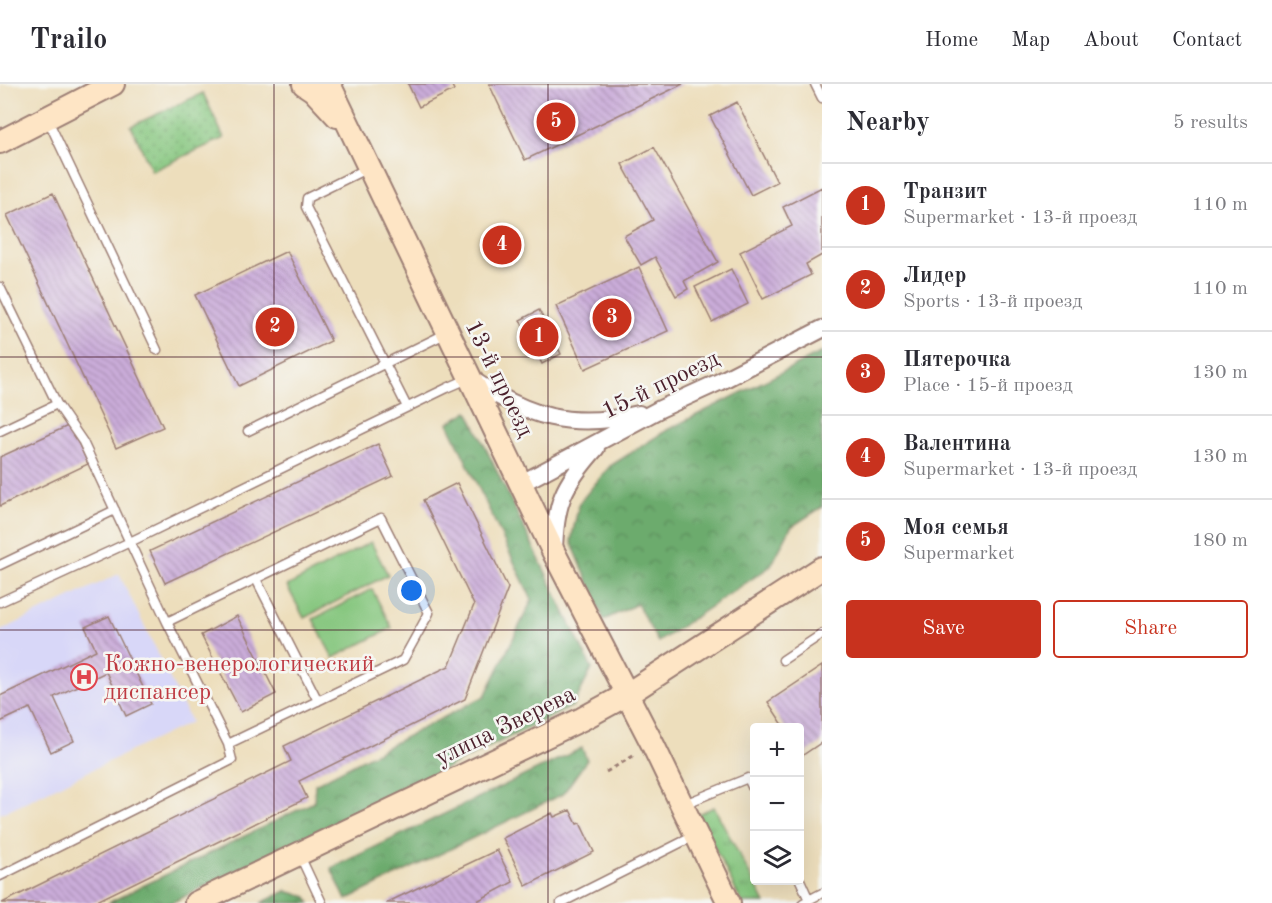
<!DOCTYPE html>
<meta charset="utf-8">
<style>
body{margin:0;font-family:"Old Standard TT",serif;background:#f2f2f3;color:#2b2b33}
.controls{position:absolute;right:18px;bottom:18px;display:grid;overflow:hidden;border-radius:6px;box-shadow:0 6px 24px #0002}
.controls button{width:54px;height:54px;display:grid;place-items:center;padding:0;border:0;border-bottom:2px solid #e1e1e2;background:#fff;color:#2b2b33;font:30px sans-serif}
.you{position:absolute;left:412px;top:507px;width:21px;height:21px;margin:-15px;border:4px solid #fff;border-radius:50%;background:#1a73e8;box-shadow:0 0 0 9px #1a73e833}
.badge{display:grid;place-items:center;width:39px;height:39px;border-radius:50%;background:#c8321e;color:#fff;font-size:20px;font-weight:700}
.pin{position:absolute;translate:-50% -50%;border:3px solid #fff;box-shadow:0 2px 6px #0006}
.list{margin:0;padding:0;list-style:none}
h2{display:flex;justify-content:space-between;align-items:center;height:78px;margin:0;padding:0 24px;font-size:26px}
h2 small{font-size:20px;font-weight:400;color:#7c7c81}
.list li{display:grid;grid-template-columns:39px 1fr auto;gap:18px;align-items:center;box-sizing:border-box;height:84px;padding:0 24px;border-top:2px solid #e1e1e2}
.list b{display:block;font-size:22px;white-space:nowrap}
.list p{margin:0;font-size:20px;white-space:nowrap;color:#7c7c81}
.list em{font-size:20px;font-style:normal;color:#7c7c81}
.actions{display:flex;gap:12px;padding:18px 24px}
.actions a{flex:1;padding:14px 0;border:2px solid #c8321e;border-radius:6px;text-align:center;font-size:21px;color:#c8321e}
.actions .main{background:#c8321e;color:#fff}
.icon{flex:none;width:33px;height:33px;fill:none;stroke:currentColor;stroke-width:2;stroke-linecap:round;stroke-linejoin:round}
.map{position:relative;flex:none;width:822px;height:819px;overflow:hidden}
header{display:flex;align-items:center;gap:36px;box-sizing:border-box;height:84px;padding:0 30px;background:#fff;border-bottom:2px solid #e1e1e2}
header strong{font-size:28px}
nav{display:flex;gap:33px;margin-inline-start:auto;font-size:21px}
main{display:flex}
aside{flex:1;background:#fff}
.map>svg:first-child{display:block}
.built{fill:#d8d7f8}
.grass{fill:url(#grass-tufts);stroke:#687254;stroke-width:1.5}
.forest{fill:url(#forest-crowns);stroke:#5b654c;stroke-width:1.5}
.park{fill:url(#park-dots);stroke:#687254;stroke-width:1.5}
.garden{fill:#85c67e;stroke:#687254;stroke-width:1.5}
.building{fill:url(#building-back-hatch)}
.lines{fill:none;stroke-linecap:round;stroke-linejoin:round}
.lane-casing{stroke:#9c7e74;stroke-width:11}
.street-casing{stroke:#9c7e74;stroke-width:20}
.secondary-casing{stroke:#9c7e74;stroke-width:26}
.path{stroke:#9c7e74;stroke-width:3;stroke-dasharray:4.5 4.5;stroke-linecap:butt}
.lane{stroke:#fff;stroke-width:8}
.street{stroke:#fff;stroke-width:16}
.secondary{stroke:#fee5c5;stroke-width:22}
.grid{fill:none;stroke:#4a1f2b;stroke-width:1.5;stroke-opacity:0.55}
.labels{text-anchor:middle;stroke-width:5;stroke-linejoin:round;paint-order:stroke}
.street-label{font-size:24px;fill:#4a1f2b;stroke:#f6f6f2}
.health-label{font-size:24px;fill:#be3a42;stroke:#f6f6f2;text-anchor:start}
</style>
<header>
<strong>Trailo</strong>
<nav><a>Home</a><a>Map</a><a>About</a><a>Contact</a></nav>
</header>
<main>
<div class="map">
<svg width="822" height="819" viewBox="0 0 822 819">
<defs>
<pattern id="grass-tufts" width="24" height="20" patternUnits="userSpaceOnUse" patternTransform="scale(1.5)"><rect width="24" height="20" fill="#85c67e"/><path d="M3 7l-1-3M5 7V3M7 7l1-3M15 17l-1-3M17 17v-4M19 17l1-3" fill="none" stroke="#6fa067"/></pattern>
<pattern id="forest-crowns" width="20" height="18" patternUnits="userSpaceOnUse" patternTransform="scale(1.5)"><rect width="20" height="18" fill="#6cab6d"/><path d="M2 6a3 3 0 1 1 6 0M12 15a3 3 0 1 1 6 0" fill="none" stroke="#5b8b5a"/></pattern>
<pattern id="park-dots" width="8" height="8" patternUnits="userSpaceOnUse" patternTransform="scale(1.5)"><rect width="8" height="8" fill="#85c67e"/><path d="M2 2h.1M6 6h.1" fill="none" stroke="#6fa067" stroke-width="1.8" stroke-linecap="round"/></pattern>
<pattern id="building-back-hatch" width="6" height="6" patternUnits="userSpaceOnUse" patternTransform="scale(1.5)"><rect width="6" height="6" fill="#cbadda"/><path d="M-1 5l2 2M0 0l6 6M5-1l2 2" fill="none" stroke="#a78cb1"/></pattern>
</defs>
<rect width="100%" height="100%" fill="#f6f6f2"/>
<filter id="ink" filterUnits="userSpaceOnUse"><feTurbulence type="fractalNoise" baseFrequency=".0167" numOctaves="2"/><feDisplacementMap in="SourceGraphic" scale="12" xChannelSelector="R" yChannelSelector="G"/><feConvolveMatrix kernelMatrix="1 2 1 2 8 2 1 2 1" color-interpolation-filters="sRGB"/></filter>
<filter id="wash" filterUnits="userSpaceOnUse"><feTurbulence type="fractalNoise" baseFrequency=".008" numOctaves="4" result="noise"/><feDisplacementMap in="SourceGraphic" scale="24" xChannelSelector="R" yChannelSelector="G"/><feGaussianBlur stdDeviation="1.35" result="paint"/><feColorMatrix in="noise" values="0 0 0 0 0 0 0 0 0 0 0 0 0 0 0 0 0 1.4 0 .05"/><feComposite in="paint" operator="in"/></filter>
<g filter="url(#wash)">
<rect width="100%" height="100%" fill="#eddebc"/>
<path class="built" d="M119,490L191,638L0,730V547Z"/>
<path class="grass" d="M714,723L765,819H742L698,730Z"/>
<path class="forest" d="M822,268V423L791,443L771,482L658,558L637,520L604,536L571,457L579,419L610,382L667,346Z
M468,327L592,585L573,622L171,819H108L314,718L315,700L485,612L532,516L448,339Z
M582,664L587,676L563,710L346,816L331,784Z
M286,807L307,813L310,819H261Z"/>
<path class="park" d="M203,9L224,54L152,87L131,42Z"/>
<path class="garden" d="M371,458L388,491L304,534L287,502Z
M372,505L392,544L333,574L313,535Z"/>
<g id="blocks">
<path class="building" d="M408,0H451L454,6L419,23Z
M489,0H683L525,76Z
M737,18L777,98L751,111L710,32Z
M654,63L718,178L684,197L688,205L676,212L655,173L641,181L624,152L653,136L622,80Z
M822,103V171L806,180L811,191L763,215L740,168L792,142L783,123Z
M53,109L163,343L116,364L7,131Z
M510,147L518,163L493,175L485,160Z
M287,167L331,257L239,302L195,211Z
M639,183L668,247L585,285L556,222Z
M731,185L748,220L712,238L695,203Z
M539,226L561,270L542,280L520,236Z
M70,341L88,380L0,422V373Z
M378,360L393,392L165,499L150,467Z
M457,399L508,504L465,615L299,697L307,714L93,819H2L291,677L284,662L449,582L474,521L423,416Z
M109,532L151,620L126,632L106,588L54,613L74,657L51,668L30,624L0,638V612L96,566L85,543Z
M237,532L276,610L241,628L201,551Z
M822,582V658L803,671L800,666V644H785L768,618Z
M570,726L577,740L580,739L594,768L526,802L503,754L552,729L554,733Z
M497,766L513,798L479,816L473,819H386Z"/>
</g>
</g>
<g filter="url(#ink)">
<use href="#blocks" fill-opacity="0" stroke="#9c7e74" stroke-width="1.5"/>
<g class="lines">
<defs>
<path id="lane" d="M815,0L822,14
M47,34L157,266
M368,84L307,114L306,123L407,323
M0,203L57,320L83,358L167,538
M0,347L57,320
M248,347L447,249
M0,481L115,426
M256,495L318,617
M0,518L130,458L447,304L470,294
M783,576L822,550
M682,721L748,694L754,707
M300,772L322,819
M0,792L232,676L228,660L167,538L381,434L429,529L403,576L228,660
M800,796L809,816
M561,819L694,752
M803,819L822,809"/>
<path id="street" d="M471,295C528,333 570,346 639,330
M522,399L660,325L719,298L822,245
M554,468C555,419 563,401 596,364"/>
<path id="secondary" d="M304,0L313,6L337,32
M329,0L554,469L653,661L729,819
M0,58L113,0
M196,819L582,635L626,611L822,484"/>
</defs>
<use href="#lane" class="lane-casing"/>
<use href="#street" class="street-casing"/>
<use href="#secondary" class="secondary-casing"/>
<path class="path" d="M606,688L635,671"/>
<use href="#lane" class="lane"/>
<use href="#street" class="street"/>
<use href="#secondary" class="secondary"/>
</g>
</g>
<path class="grid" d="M274,0V819M548,0V819M0,273H822M0,546H822"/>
<defs>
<symbol id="hospital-ring" viewBox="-11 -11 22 22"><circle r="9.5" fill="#f6f6f2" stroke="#e0444e" stroke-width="1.5"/><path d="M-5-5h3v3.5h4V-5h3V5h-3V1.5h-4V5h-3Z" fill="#e0444e"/></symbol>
</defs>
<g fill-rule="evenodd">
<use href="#hospital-ring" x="69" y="578" width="30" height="30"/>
</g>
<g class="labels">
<g class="street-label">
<text transform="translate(500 294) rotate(64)" y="8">13-й проезд</text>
<text transform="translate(660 300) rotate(-26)" y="8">15-й проезд</text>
<text transform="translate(505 641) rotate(-26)" y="8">улица Зверева</text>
</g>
<g class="health-label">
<text x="104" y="587">Кожно-венерологический<tspan x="104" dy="28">диспансер</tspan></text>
</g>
</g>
</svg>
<div class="controls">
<button>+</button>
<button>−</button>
<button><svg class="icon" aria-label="layers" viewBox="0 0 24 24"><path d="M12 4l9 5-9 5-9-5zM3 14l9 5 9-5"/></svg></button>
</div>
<div class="you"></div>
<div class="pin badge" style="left:539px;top:253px">1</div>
<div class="pin badge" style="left:275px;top:243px">2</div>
<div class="pin badge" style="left:612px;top:234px">3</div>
<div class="pin badge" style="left:502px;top:161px">4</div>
<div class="pin badge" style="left:556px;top:38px">5</div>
</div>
<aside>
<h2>Nearby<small>5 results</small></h2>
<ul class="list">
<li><span class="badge">1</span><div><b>Транзит</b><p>Supermarket · 13-й проезд</p></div><em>110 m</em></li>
<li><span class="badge">2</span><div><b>Лидер</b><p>Sports · 13-й проезд</p></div><em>110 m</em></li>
<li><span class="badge">3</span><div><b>Пятерочка</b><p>Place · 15-й проезд</p></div><em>130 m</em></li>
<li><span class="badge">4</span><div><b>Валентина</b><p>Supermarket · 13-й проезд</p></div><em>130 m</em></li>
<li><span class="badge">5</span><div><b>Моя семья</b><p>Supermarket</p></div><em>180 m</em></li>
</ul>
<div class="actions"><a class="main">Save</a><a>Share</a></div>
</aside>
</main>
